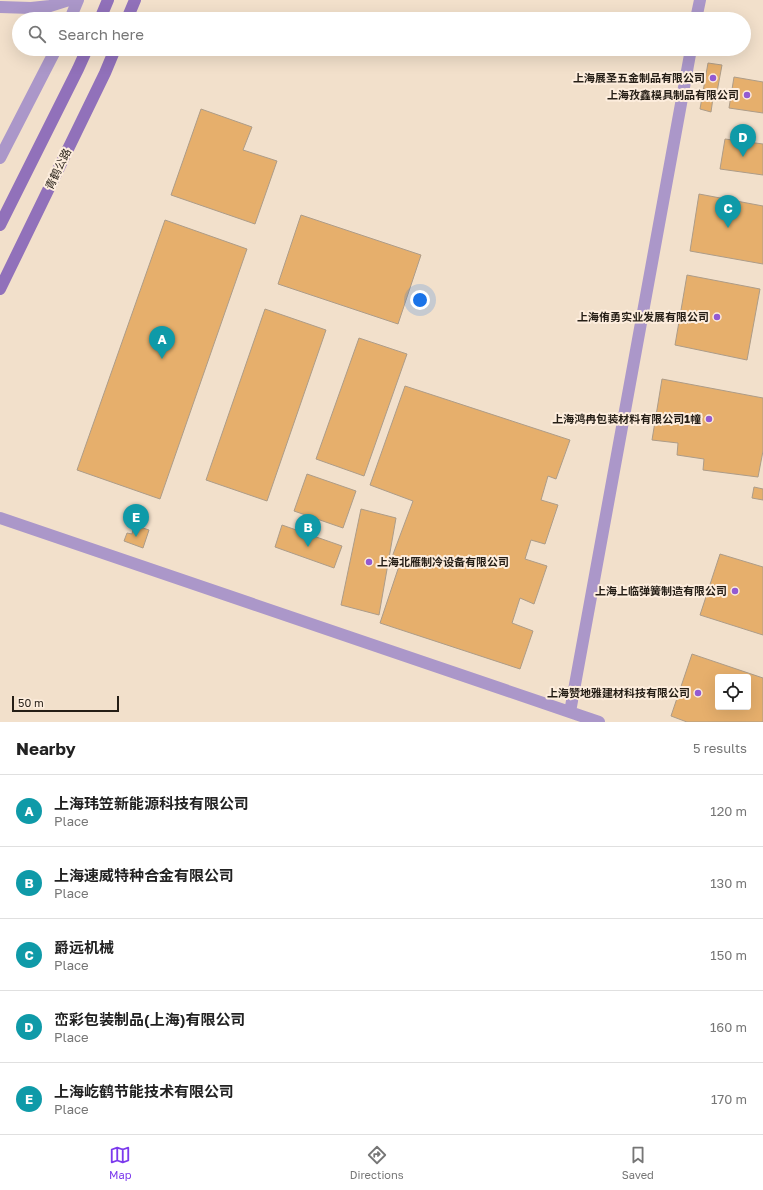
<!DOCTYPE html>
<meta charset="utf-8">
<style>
body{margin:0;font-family:"Golos Text","Noto Sans SC",sans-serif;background:#f2f2f2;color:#222}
.controls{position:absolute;right:12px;bottom:12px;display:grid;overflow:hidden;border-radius:4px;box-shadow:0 4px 16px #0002}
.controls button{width:36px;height:36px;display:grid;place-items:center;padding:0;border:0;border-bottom:1px solid #e0e0e0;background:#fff;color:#222;font:20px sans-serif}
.scale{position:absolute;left:12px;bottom:10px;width:107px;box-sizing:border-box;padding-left:4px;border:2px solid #251e16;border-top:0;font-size:11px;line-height:14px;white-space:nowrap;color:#251e16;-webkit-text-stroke:3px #fdeddd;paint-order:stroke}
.you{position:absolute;left:420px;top:300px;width:14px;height:14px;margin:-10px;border:3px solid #fff;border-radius:50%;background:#1a73e8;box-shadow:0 0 0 6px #1a73e833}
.badge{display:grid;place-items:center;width:26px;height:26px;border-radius:50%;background:#7c3aed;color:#fff;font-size:13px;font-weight:700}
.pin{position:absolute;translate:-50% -33px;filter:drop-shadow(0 1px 2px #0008)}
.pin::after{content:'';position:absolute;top:21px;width:14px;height:12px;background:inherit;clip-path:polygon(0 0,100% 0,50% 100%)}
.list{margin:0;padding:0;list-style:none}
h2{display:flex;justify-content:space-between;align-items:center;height:52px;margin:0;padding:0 16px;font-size:17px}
h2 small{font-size:13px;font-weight:400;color:#767676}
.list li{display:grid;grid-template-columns:26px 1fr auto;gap:12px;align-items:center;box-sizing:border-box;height:72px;padding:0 16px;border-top:1px solid #e0e0e0}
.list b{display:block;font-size:15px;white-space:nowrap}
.list p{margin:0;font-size:13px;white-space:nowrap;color:#767676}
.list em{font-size:13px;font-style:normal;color:#767676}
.icon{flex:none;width:22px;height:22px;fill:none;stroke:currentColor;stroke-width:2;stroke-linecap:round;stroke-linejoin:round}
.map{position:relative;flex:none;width:763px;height:722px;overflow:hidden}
.search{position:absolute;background:#fff;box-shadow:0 4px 16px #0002;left:12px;right:12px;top:12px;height:44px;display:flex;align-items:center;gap:10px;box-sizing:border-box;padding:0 14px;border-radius:22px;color:#767676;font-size:15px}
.sheet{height:412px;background:#fff}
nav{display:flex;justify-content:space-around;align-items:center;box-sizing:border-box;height:56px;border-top:1px solid #e0e0e0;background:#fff;font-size:11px;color:#767676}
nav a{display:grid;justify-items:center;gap:2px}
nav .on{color:#7c3aed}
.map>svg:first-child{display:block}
.building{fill:#e6af6c;stroke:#ad9c88;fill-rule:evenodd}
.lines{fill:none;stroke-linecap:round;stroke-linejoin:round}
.street{stroke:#ab97c9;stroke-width:12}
.secondary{stroke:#9171ba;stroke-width:12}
.poi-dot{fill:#935ad2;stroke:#fdeddd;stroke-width:1.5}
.labels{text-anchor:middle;stroke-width:4;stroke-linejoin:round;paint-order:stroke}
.poi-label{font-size:11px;font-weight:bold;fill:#251e16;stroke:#fdeddd;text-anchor:end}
.street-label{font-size:11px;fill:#251e16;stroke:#fdeddd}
</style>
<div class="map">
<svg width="763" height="722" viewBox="0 0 763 722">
<rect width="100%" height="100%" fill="#f2e0cb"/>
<path class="building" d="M708,63L722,65L717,92L714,91L711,112L700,109Z
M734,77L763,82V113L729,108Z
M201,109L252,127L243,150L277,161L255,224L171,195Z
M725,139L763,144V175L720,169Z
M699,194L763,206V264L690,251Z
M301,215L421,255L398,324L278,284Z
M165,220L247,249L160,499L77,470Z
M687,275L760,289L747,360L675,345Z
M265,309L326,330L267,501L206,480Z
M359,338L407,354L364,476L316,459Z
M662,379L763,398V451L758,477L703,470L704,459L677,455L678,443L652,440Z
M405,386L570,440L556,479L548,476L541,500L558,505L545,544L531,540L525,559L547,566L534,604L520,598L512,623L533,631L520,669L380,623L401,560L392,557L413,501L370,485Z
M307,474L356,491L343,528L294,511Z
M754,487L763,489V500L752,498Z
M361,509L396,518L379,615L341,605Z
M134,525L149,530L143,548L124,541L127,533L132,534Z
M282,525L342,546L334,568L275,547Z
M720,554L763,567V635L700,615Z
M692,654L763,678V722H687L671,716ZM718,677H748V707H718Z"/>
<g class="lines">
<path class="street" d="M0,7L31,8L50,6L69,0
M70,19L78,0
M696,19L700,0
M0,158L56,49
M0,518L599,722
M570,712L691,49"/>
<path class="secondary" d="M100,19L108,0
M127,19L135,0
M0,225L78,69L87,49
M0,289L105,73L115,49"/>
</g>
<g class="poi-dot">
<circle cx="713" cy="78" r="4"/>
<circle cx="747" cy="95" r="4"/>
<circle cx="717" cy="317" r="4"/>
<circle cx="709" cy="419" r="4"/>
<circle cx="369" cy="562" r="4"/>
<circle cx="735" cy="591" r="4"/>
<circle cx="698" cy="693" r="4"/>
</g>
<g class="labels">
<g class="poi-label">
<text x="705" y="82">上海展圣五金制品有限公司</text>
<text x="739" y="99">上海孜鑫模具制品有限公司</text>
<text x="709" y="321">上海侑勇实业发展有限公司</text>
<text x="701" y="423">上海鸿冉包装材料有限公司1幢</text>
<text x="377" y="566" text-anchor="start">上海北雁制冷设备有限公司</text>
<text x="727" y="595">上海上临弹簧制造有限公司</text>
<text x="690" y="697">上海赞地雅建材科技有限公司</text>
</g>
<g class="street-label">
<text transform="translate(58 169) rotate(-64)" y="4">青鹤公路</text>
</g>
</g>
</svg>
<div class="controls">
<button><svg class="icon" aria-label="locate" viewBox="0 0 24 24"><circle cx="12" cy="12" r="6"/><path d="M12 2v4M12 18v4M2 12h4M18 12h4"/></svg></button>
</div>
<div class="scale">50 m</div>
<div class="you"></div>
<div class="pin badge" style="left:162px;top:359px;background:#0f9aa8">A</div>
<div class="pin badge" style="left:308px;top:547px;background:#0f9aa8">B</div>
<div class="pin badge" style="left:728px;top:228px;background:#0f9aa8">C</div>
<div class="pin badge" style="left:743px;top:157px;background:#0f9aa8">D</div>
<div class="pin badge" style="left:136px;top:537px;background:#0f9aa8">E</div>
<div class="search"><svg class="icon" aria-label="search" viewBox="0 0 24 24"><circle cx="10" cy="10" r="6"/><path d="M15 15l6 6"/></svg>Search here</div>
</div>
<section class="sheet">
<h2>Nearby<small>5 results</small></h2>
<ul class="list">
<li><span class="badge" style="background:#0f9aa8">A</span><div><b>上海玮笠新能源科技有限公司</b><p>Place</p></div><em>120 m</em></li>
<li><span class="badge" style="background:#0f9aa8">B</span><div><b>上海速威特种合金有限公司</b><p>Place</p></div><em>130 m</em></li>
<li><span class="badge" style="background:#0f9aa8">C</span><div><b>爵远机械</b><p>Place</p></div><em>150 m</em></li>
<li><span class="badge" style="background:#0f9aa8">D</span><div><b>峦彩包装制品(上海)有限公司</b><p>Place</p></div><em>160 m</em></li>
<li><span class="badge" style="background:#0f9aa8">E</span><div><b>上海屹鹤节能技术有限公司</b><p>Place</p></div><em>170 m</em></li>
</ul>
</section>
<nav>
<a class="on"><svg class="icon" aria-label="map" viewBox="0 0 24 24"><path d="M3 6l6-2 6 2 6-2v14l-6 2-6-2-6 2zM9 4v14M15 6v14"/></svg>Map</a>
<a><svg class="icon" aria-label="directions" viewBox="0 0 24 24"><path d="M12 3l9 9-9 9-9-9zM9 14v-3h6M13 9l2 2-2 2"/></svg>Directions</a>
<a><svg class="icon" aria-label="saved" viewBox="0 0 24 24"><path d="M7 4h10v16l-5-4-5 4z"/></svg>Saved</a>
</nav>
